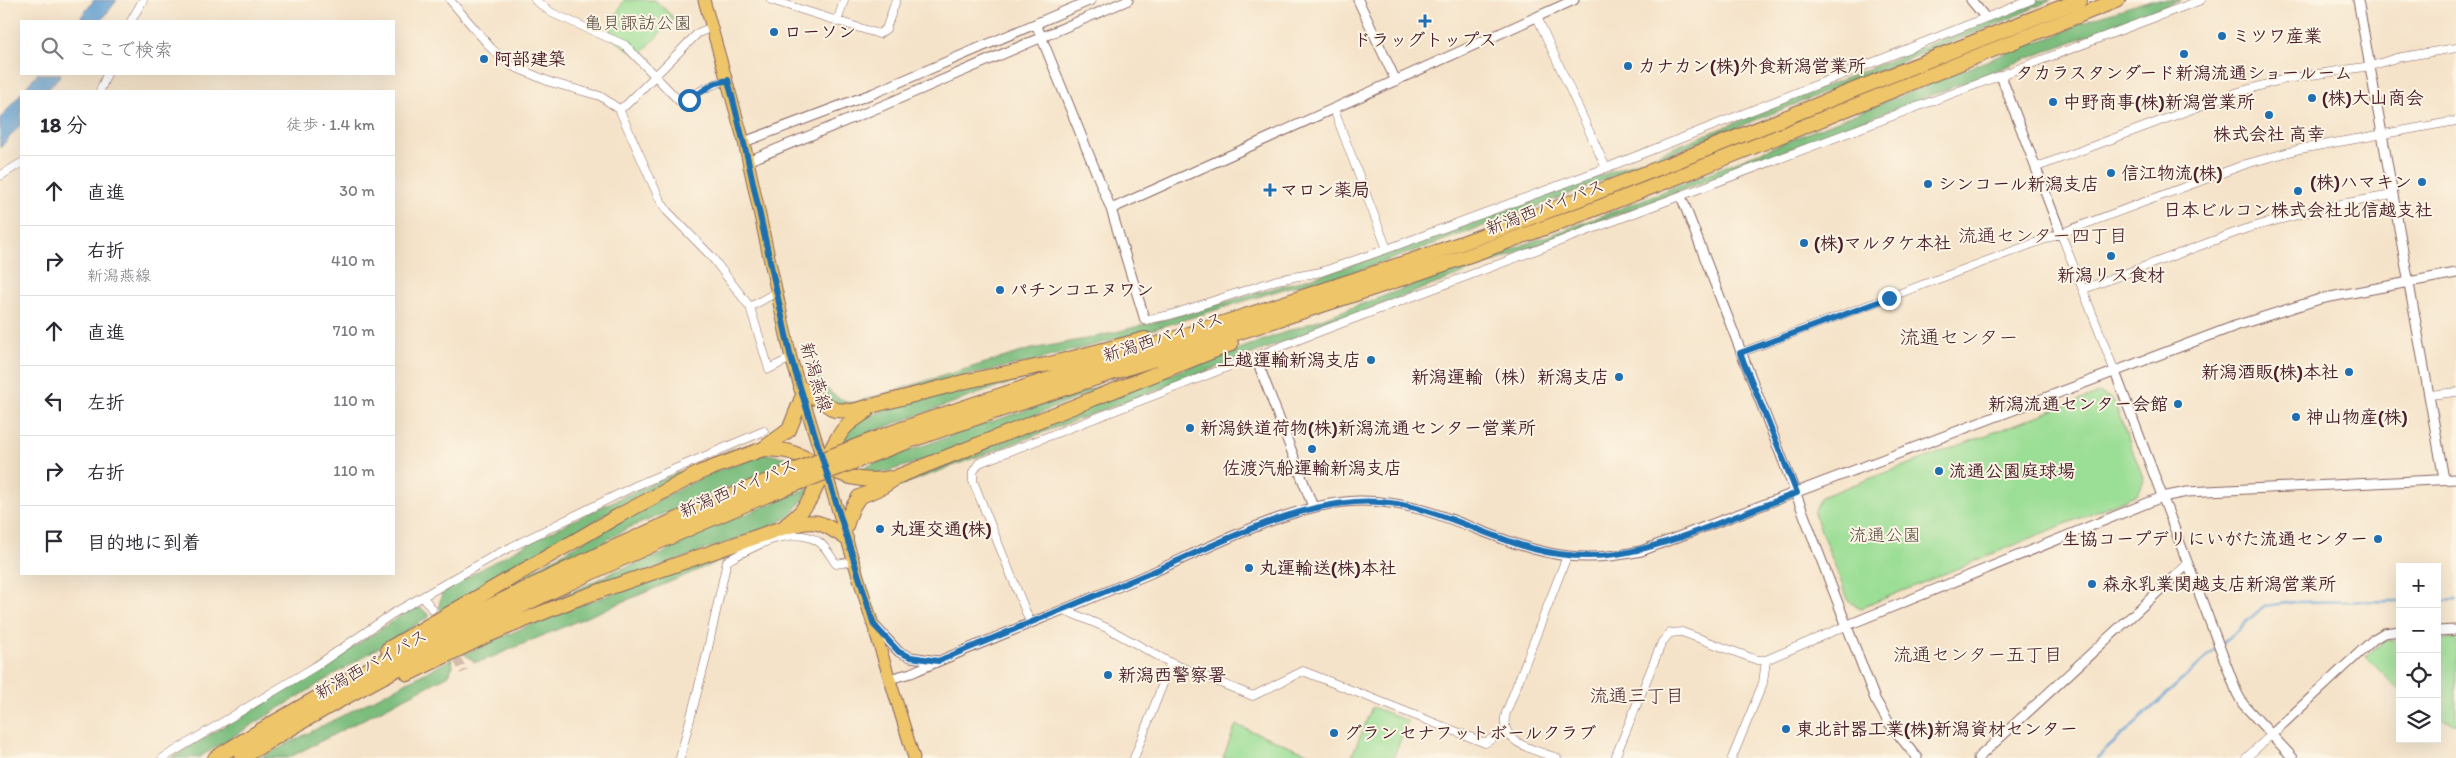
<!DOCTYPE html>
<html lang="ja">
<meta charset="utf-8">
<style>
body{margin:0;font-family:Itim,"Klee One",sans-serif;background:#f2f2f3;color:#2b2b33}
.controls{position:absolute;right:15px;bottom:15px;display:grid;overflow:hidden;border-radius:0px;box-shadow:0 5px 20px #0002}
.controls button{width:45px;height:45px;display:grid;place-items:center;padding:0;border:0;border-bottom:1px solid #e1e1e2;background:#fff;color:#2b2b33;font:25px sans-serif}
.stop{position:absolute;width:15px;height:15px;margin:-11px;border:4px solid #1f6fb2;border-radius:50%;background:#fff}
.stop.end{background:#1f6fb2;border-color:#fff;box-shadow:0 1px 5px #0008}
.list{margin:0;padding:0;list-style:none}
h2{display:flex;justify-content:space-between;align-items:center;height:65px;margin:0;padding:0 20px;font-size:21px}
h2 small{font-size:16px;font-weight:400;color:#7c7c81}
.list li{display:grid;grid-template-columns:32px 1fr auto;gap:15px;align-items:center;box-sizing:border-box;height:70px;padding:0 20px;border-top:1px solid #e1e1e2}
.list b{display:block;font-size:19px;white-space:nowrap}
.list p{margin:0;font-size:16px;white-space:nowrap;color:#7c7c81}
.list em{font-size:16px;font-style:normal;color:#7c7c81}
.icon{flex:none;width:28px;height:28px;fill:none;stroke:currentColor;stroke-width:2;stroke-linecap:round;stroke-linejoin:round}
.map{position:relative;flex:none;width:2456px;height:758px;overflow:hidden}
.search{position:absolute;background:#fff;box-shadow:0 5px 20px #0002;left:20px;top:20px;width:375px;height:55px;display:flex;align-items:center;gap:12px;box-sizing:border-box;padding:0 18px;border-radius:0px;color:#7c7c81;font-size:19px}
.panel{position:absolute;background:#fff;box-shadow:0 5px 20px #0002;left:20px;top:90px;width:375px;height:485px;border-radius:0px}
.map>svg:first-child{display:block}
.green{fill:#9bde95;stroke:#727e60}
.forest{fill:#7cbd7e;stroke:#636e54}
.water{fill:#619fd2;stroke:#565f7e}
.lines{fill:none;stroke-linecap:round;stroke-linejoin:round}
.stream{stroke:#619fd2;stroke-width:2.5}
.minor-tunnel{stroke:#d3bca9;stroke-width:8;stroke-dasharray:8 4;stroke-linecap:butt}
.minor-casing{stroke:#866462;stroke-width:9}
.tertiary-casing{stroke:#866462;stroke-width:11}
.primary-casing{stroke:#866462;stroke-width:13}
.motorway-casing{stroke:#866462;stroke-width:16}
.minor{stroke:#fff;stroke-width:8}
.tertiary{stroke:#fff;stroke-width:9}
.primary{stroke:#eec569;stroke-width:11}
.motorway{stroke:#eec569;stroke-width:14}
.motorway-bridge-casing{stroke:#866462;stroke-width:16;stroke-linecap:butt}
.motorway-bridge{stroke:#eec569;stroke-width:14}
.route{stroke:#1f6fb2;stroke-width:6}
.poi-dot{fill:#1f6fb2;stroke:#fcf5e5;stroke-width:2}
.labels{text-anchor:middle;stroke-width:4;stroke-linejoin:round;paint-order:stroke}
.park-label{font-size:18px;fill:#5e4f46;stroke:#fcf5e5}
.poi-label{font-size:18px;font-weight:bold;fill:#4a1f2b;stroke:#fcf5e5;text-anchor:start}
.street-label{font-size:18px;fill:#4a1f2b;stroke:#fcf5e5}
.neighbourhood-label{font-size:19px;fill:#4a1f2b;stroke:#fcf5e5}
.quarter-label{font-size:20px;fill:#4a1f2b;stroke:#fcf5e5}
</style>
<div class="map">
<svg width="2456" height="758" viewBox="0 0 2456 758">
<rect width="100%" height="100%" fill="#fcf5e5"/>
<filter id="ink" filterUnits="userSpaceOnUse"><feTurbulence type="fractalNoise" baseFrequency=".02" numOctaves="2"/><feDisplacementMap in="SourceGraphic" scale="10" xChannelSelector="R" yChannelSelector="G"/><feConvolveMatrix kernelMatrix="1 2 1 2 8 2 1 2 1" color-interpolation-filters="sRGB"/></filter>
<filter id="wash" filterUnits="userSpaceOnUse"><feTurbulence type="fractalNoise" baseFrequency=".0096" numOctaves="4" result="noise"/><feDisplacementMap in="SourceGraphic" scale="20" xChannelSelector="R" yChannelSelector="G"/><feGaussianBlur stdDeviation="1.12" result="paint"/><feColorMatrix in="noise" values="0 0 0 0 0 0 0 0 0 0 0 0 0 0 0 0 0 1.4 0 .05"/><feComposite in="paint" operator="in"/></filter>
<g filter="url(#wash)">
<rect width="100%" height="100%" fill="#f5e3c9"/>
<path class="green" d="M624,0H655L674,18L639,56L606,35Z
M2099,393L2113,399L2144,480L2138,494L1861,608L1849,602L1814,513L1821,497Z
M2437,639H2456V724L2437,718Z
M2386,640H2400V691L2366,657Z
M1372,707L1408,721L1393,758H1351Z
M1236,725L1320,758H1223Z"/>
<path class="forest" d="M2039,0H2051L2002,22L1534,208L1347,275L1290,287L1141,333L1029,362L893,392L851,406L826,403C819,392 806,377 810,363L817,364C821,386 831,398 853,403L1032,349L1096,337L1159,321L1327,273L1407,247L1648,158Z
M2151,0H2181L1165,387L864,499L1122,392L1602,216L2021,47L2058,35L2090,19Z
M1070,364L980,393L838,444L858,420L893,407L946,392Z
M1130,376L934,457L876,475L851,472L969,429Z
M735,448L639,495L441,611L439,606L442,593C534,535 635,490 735,448Z
M765,454L799,459L626,529L601,544L475,604L624,518L709,474Z
M812,487L791,516L769,527L521,616L618,570L660,555L695,535Z
M788,532L485,660L475,662L464,654L552,615Z
M421,608L430,616L198,758H171L349,650L411,609Z
M452,659L453,665L449,675L288,758H260Z"/>
<path class="water" d="M94,0H117L101,21H78Z
M37,74H61L47,91H23Z
M21,93V124L0,148V119Z"/>
<g class="lines">
<path class="stream" d="M2437,601L2456,600
M2221,645L2264,606L2295,602L2400,601
M2097,758L2217,648"/>
</g>
</g>
<g filter="url(#ink)">
<g class="lines">
<path class="minor-tunnel" d="M452,649L464,672"/>
<defs>
<path id="minor" d="M450,0L491,48L510,65L550,82L600,96L619,109L659,198L667,211L711,256L750,307L769,369L791,358
M535,0L552,13L625,45L684,106C691,92 714,84 728,80
M771,0L879,34L886,29L896,0
M1537,17L1606,168
M131,21L143,0
M837,22L844,0
M100,91L107,74
M619,109L626,105L698,33L712,27
M1334,110L1387,249
M2037,167L2235,93L2285,79L2371,66L2396,58L2456,48
M0,176L21,163
M2061,234L2115,372
M2084,289L2245,229L2330,206L2392,195
M750,307L775,293
M1145,320L1170,315L1277,280L1321,272L1387,249L1606,168L2031,0
M1740,353L2246,164L2300,149L2456,121
M2430,395L2456,392
M423,597L432,609
M1064,610L1107,628L1171,663L1253,696L1303,671L1485,743L1505,731
M1030,622L973,481V472L979,463L1329,328L2201,0
M163,758L316,666L392,614L499,553L635,486L764,431
M680,758L705,662L727,561C752,547 793,524 819,542C826,547 831,557 836,564L854,561
M1134,758L1171,663
M1557,758C1535,750 1497,743 1506,713L1567,556
M1615,758L1662,642L1670,633L1682,632L1757,660H1766L1848,625
M1732,758L1763,683L1766,660
M2246,758L2271,735"/>
<path id="tertiary" d="M1358,0L1396,81
M1971,0L1985,17
M2358,0L2444,479
M1036,24L1111,209L1145,320
M2001,76L2061,234
M744,142L874,93L1091,0
M748,161L882,106L1128,0
M1681,196L1875,699L1889,723L1917,758
M1111,209L1574,0
M1256,358L1313,507
M2115,372L2237,693L2243,704L2293,758
M874,625L899,652L911,657L938,661
M1848,625L2162,497L2187,492L2456,479
M2437,631L2456,630
M889,679L911,673C990,639 1071,607 1151,573C1210,547 1295,502 1359,501C1439,500 1494,547 1568,556C1593,559 1617,556 1641,551L2235,326L2320,299L2456,273
M2271,735L2374,639L2384,633L2400,631
M1978,758L2188,564"/>
<path id="primary" d="M704,0L744,142L791,358L914,758"/>
<path id="motorway" d="M801,388L835,410L852,411L967,381L1050,364L1145,339
M885,435C1080,365 1279,309 1473,239C1678,164 1877,79 2080,0
M890,448C1084,378 1282,322 1476,253C1693,175 1904,84 2118,0
M763,449C773,450 784,449 793,453C828,466 850,486 889,478
M786,525C825,496 817,464 843,430C849,422 859,417 867,411
M844,532L852,508L859,497L882,487L899,476L1231,344
M388,649L618,516L701,472L763,449L789,430L803,395
M408,674L488,635L571,601L782,528C816,519 816,519 846,538
M215,758C388,651 572,562 760,484
M241,758C408,656 585,572 765,496"/>
</defs>
<use href="#minor" class="minor-casing"/>
<use href="#tertiary" class="tertiary-casing"/>
<use href="#primary" class="primary-casing"/>
<use href="#motorway" class="motorway-casing"/>
<use href="#minor" class="minor"/>
<use href="#tertiary" class="tertiary"/>
<use href="#primary" class="primary"/>
<use href="#motorway" class="motorway"/>
<defs>
<path id="motorway-bridge" d="M760,484L885,435
M765,496L890,448"/>
</defs>
<use href="#motorway-bridge" class="motorway-bridge-casing"/>
<use href="#motorway-bridge" class="motorway-bridge"/>
</g>
</g>
<g class="lines" filter="url(#ink)">
<path class="route" d="M689,100L713,84L728,80L748,160L791,358L874,625L899,652L911,657L938,661C1011,630 1084,601 1157,570C1220,543 1286,507 1355,502C1419,497 1471,531 1530,548C1595,566 1642,552 1703,529C1734,517 1766,505 1797,493L1740,353L1889,298"/>
</g>
<g class="poi-dot">
<path d="M1422.5 13.5h5v5h5v5h-5v5h-5v-5h-5v-5h5z"/>
<circle cx="774" cy="32" r="5"/>
<circle cx="2222" cy="36" r="5"/>
<circle cx="2184" cy="54" r="5"/>
<circle cx="484" cy="59" r="5"/>
<circle cx="1628" cy="66" r="5"/>
<circle cx="2312" cy="98" r="5"/>
<circle cx="2053" cy="102" r="5"/>
<circle cx="2269" cy="115" r="5"/>
<circle cx="2111" cy="173" r="5"/>
<circle cx="2422" cy="182" r="5"/>
<circle cx="1928" cy="184" r="5"/>
<path d="M1267.5 182.5h5v5h5v5h-5v5h-5v-5h-5v-5h5z"/>
<circle cx="2298" cy="191" r="5"/>
<circle cx="1804" cy="243" r="5"/>
<circle cx="2111" cy="256" r="5"/>
<circle cx="1000" cy="290" r="5"/>
<circle cx="1371" cy="360" r="5"/>
<circle cx="2349" cy="372" r="5"/>
<circle cx="1619" cy="377" r="5"/>
<circle cx="2178" cy="404" r="5"/>
<circle cx="2296" cy="417" r="5"/>
<circle cx="1190" cy="428" r="5"/>
<circle cx="1312" cy="449" r="5"/>
<circle cx="1939" cy="471" r="5"/>
<circle cx="880" cy="529" r="5"/>
<circle cx="2378" cy="539" r="5"/>
<circle cx="1249" cy="568" r="5"/>
<circle cx="2092" cy="584" r="5"/>
<circle cx="1108" cy="675" r="5"/>
<circle cx="1786" cy="729" r="5"/>
<circle cx="1334" cy="733" r="5"/>
</g>
<g class="labels">
<g class="park-label">
<text x="638" y="29">亀貝諏訪公園</text>
<text x="1885" y="541">流通公園</text>
</g>
<g class="poi-label">
<text x="784" y="38">ローソン</text>
<text x="2232" y="42">ミツワ産業</text>
<text x="1425" y="46" text-anchor="middle">ドラッグトップス</text>
<text x="494" y="65">阿部建築</text>
<text x="1638" y="72">カナカン(株)外食新潟営業所</text>
<text x="2184" y="79" text-anchor="middle">タカラスタンダード新潟流通ショールーム</text>
<text x="2322" y="104">(株)大山商会</text>
<text x="2063" y="108">中野商事(株)新潟営業所</text>
<text x="2269" y="140" text-anchor="middle">株式会社 高幸</text>
<text x="2121" y="179">信江物流(株)</text>
<text x="2412" y="188" text-anchor="end">(株)ハマキン</text>
<text x="1938" y="190">シンコール新潟支店</text>
<text x="1280" y="196">マロン薬局</text>
<text x="2298" y="216" text-anchor="middle">日本ビルコン株式会社北信越支社</text>
<text x="1814" y="249">(株)マルタケ本社</text>
<text x="2111" y="281" text-anchor="middle">新潟リス食材</text>
<text x="1010" y="296">パチンコエヌワン</text>
<text x="1361" y="366" text-anchor="end">上越運輸新潟支店</text>
<text x="2339" y="378" text-anchor="end">新潟酒販(株)本社</text>
<text x="1609" y="383" text-anchor="end">新潟運輸（株）新潟支店</text>
<text x="2168" y="410" text-anchor="end">新潟流通センター会館</text>
<text x="2306" y="423">神山物産(株)</text>
<text x="1200" y="434">新潟鉄道荷物(株)新潟流通センター営業所</text>
<text x="1312" y="474" text-anchor="middle">佐渡汽船運輸新潟支店</text>
<text x="1949" y="477">流通公園庭球場</text>
<text x="890" y="535">丸運交通(株)</text>
<text x="2368" y="545" text-anchor="end">生協コープデリにいがた流通センター</text>
<text x="1259" y="574">丸運輸送(株)本社</text>
<text x="2102" y="590">森永乳業関越支店新潟営業所</text>
<text x="1118" y="681">新潟西警察署</text>
<text x="1796" y="735">東北計器工業(株)新潟資材センター</text>
<text x="1344" y="739">グランセナフットボールクラブ</text>
</g>
<g class="street-label">
<text transform="translate(1545 207) rotate(-21)" y="6">新潟西バイパス</text>
<text transform="translate(1163 337) rotate(-18)" y="6">新潟西バイパス</text>
<text transform="translate(816 377) rotate(74)" y="6">新潟燕線</text>
<text transform="translate(738 488) rotate(-23)" y="6">新潟西バイパス</text>
<text transform="translate(371 664) rotate(-29)" y="6">新潟西バイパス</text>
</g>
<g class="neighbourhood-label">
<text x="2043" y="242">流通センター四丁目</text>
<text x="1978" y="661">流通センター五丁目</text>
<text x="1637" y="702">流通三丁目</text>
</g>
<g class="quarter-label">
<text x="1959" y="344">流通センター</text>
</g>
</g>
</svg>
<div class="controls">
<button>+</button>
<button>−</button>
<button><svg class="icon" aria-label="locate" viewBox="0 0 24 24"><circle cx="12" cy="12" r="6"/><path d="M12 2v4M12 18v4M2 12h4M18 12h4"/></svg></button>
<button><svg class="icon" aria-label="layers" viewBox="0 0 24 24"><path d="M12 4l9 5-9 5-9-5zM3 14l9 5 9-5"/></svg></button>
</div>
<div class="stop" style="left:689px;top:100px"></div>
<div class="stop end" style="left:1889px;top:298px"></div>
<div class="search"><svg class="icon" aria-label="search" viewBox="0 0 24 24"><circle cx="10" cy="10" r="6"/><path d="M15 15l6 6"/></svg>ここで検索</div>
<section class="panel">
<h2>18 分<small>徒歩 · 1.4 km</small></h2>
<ul class="list">
<li><svg class="icon" aria-label="ahead" viewBox="0 0 24 24"><path d="M12 20V5M6 11l6-6 6 6"/></svg><div><b>直進</b></div><em>30 m</em></li>
<li><svg class="icon" aria-label="right" viewBox="0 0 24 24"><path d="M7 20v-9h11M14 6l5 5-5 5"/></svg><div><b>右折</b><p>新潟燕線</p></div><em>410 m</em></li>
<li><svg class="icon" aria-label="ahead" viewBox="0 0 24 24"><path d="M12 20V5M6 11l6-6 6 6"/></svg><div><b>直進</b></div><em>710 m</em></li>
<li><svg class="icon" aria-label="left" viewBox="0 0 24 24"><path d="M17 20v-9H6M10 6l-5 5 5 5"/></svg><div><b>左折</b></div><em>110 m</em></li>
<li><svg class="icon" aria-label="right" viewBox="0 0 24 24"><path d="M7 20v-9h11M14 6l5 5-5 5"/></svg><div><b>右折</b></div><em>110 m</em></li>
<li><svg class="icon" aria-label="arrive" viewBox="0 0 24 24"><path d="M6 21V4h12l-3 4 3 4H6"/></svg><div><b>目的地に到着</b></div></li>
</ul>
</section>
</div>
